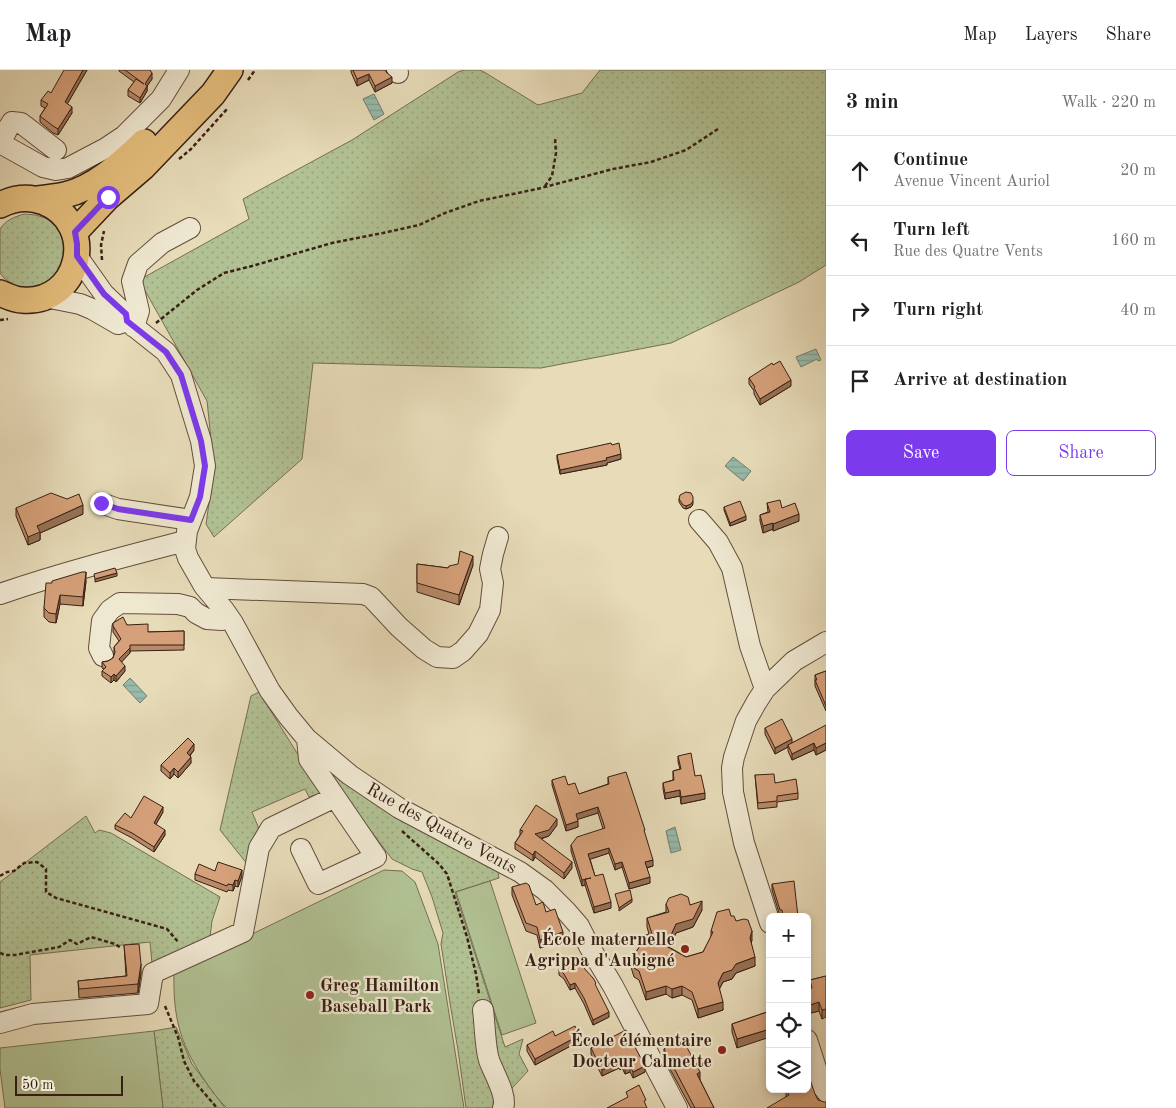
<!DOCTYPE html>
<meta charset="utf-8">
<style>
body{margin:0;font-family:"Old Standard TT",serif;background:#f6f6f6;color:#202124}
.controls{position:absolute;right:15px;bottom:15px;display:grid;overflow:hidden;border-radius:8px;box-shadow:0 2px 8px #0003}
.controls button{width:45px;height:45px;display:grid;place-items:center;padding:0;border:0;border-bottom:1px solid #e0e0e0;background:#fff;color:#202124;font:25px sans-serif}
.scale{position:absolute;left:15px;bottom:12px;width:108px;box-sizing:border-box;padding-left:5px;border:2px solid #381f14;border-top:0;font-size:14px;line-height:18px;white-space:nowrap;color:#381f14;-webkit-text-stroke:4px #efe8d1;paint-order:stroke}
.stop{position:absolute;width:15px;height:15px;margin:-11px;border:4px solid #7c3aed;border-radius:50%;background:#fff}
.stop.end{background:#7c3aed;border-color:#fff;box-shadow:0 1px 5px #0008}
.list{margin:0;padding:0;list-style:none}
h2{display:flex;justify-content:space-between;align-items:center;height:65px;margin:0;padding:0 20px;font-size:21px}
h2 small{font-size:16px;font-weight:400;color:#757577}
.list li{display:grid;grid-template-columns:32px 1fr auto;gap:15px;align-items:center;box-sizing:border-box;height:70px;padding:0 20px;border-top:1px solid #e0e0e0}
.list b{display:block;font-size:19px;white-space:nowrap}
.list p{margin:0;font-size:16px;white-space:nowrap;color:#757577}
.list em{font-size:16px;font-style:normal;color:#757577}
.actions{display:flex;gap:10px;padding:15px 20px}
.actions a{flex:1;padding:11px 0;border:1px solid #7c3aed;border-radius:8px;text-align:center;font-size:18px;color:#7c3aed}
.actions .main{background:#7c3aed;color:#fff}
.icon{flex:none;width:28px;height:28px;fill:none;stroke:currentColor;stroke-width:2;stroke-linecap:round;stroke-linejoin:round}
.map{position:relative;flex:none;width:826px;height:1038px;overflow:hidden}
header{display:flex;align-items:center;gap:30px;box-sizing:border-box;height:70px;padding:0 25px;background:#fff;border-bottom:1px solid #e0e0e0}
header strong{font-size:24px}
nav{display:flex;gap:28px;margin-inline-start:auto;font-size:18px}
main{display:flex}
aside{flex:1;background:#fff}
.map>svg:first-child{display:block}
.grass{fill:url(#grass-dots);stroke:#747054}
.garden{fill:#b1c193;stroke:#747054}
.water{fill:url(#water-rules);stroke:#717d6f}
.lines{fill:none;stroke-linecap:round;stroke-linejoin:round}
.minor-casing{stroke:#644e3d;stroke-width:22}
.major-casing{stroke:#381f14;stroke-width:28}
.path{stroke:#381f14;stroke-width:2.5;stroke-dasharray:4 2.5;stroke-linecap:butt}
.minor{stroke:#efe8d1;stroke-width:20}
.major{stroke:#e4be7c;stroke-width:25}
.wall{fill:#b88a69;stroke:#381f14}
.shaded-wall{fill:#967155;stroke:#381f14}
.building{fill:#d6a17a;stroke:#381f14}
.route{stroke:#7c3aed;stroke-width:6}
.poi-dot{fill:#8f2418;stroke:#efe8d1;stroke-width:2}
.labels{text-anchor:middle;stroke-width:4.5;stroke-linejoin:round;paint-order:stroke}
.street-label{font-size:18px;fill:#381f14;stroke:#efe8d1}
.poi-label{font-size:18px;font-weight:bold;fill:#381f14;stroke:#efe8d1;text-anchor:end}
</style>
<header>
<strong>Map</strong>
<nav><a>Map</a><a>Layers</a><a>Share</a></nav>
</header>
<main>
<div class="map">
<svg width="826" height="1038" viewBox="0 0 826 1038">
<defs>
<pattern id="grass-dots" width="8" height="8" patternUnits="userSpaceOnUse" patternTransform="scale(1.25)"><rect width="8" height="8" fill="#b1c193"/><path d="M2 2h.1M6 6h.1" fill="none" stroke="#99a57e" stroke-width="1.8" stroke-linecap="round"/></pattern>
<pattern id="water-rules" width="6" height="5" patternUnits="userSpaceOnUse" patternTransform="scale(1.25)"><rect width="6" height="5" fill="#97bbab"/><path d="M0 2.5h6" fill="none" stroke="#83a092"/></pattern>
</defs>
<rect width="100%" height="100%" fill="#e7dbb8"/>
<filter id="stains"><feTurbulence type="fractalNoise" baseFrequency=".004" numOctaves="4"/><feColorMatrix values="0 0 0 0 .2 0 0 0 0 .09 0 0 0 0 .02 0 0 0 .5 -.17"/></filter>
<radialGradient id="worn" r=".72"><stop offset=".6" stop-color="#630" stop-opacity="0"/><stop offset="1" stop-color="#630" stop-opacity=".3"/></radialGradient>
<path class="grass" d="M464,0H480L484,2L538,35L582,23L600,0H826V195L799,212L671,273L541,298L465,297L313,293L302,389L214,467L206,454L214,398L207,331L139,210L249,149L243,129L352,70L458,2Z
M24,144L36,145L48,149L58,157L64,168V193L49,213L37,217L25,218L14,215L4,208L0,203V159C6,150 14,147 24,144Z
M259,622L322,723L309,727L305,719L252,742L260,761L248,795L220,760L251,626Z
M325,700L334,702L498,801L499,808L455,822L505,977L523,969L519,984L528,1001L498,1033L496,1038H466L458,980L450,933L441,874L443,863L432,827L422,802L412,799L392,789Z
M86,746L95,763L99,760L111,763L220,827L212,851L210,867L152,893L150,872L30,885L31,930L0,938V812Z
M176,957L192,994L225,1038H163L154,961Z"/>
<path class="garden" d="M384,800L402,801L415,812L438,874L464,1038H227C218,1030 210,1018 203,1008C179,971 173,946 174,902Z
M490,811L536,953L502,965L456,822Z
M154,961L163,1038H5L0,999V978Z"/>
<path class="water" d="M374,24L384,44L374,50L363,29Z
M816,279L821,290L818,291L817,289L801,297L796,287Z
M733,387L751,401L743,411L725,396Z
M130,608L147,626L140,633L123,615Z
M675,757L681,780L671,783L666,761Z"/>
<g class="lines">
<defs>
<path id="minor" d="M395,0L398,3
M0,73L43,97L56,100L68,98L106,78L124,66L161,29L179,0
M0,74L7,60L12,52L21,53L56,80
M77,186L104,224L125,244L127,251L166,282L181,305L201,371L205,396L200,427L187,461L185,479L188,488L204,516L224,540L233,553L270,621L288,646L307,669L350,705L399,738L520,802L545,820L566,841L579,856L589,876L613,916L677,1038
M45,227L80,234L92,239L118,254L127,251
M134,257L139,241L132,211L138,194L162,173L190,158
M101,433L118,439L191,450
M699,450L718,472L732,498L750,576L765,619
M206,518L363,524L371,527L399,557L424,579L437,587L453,588L463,581L478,564L490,540L493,513L490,499L493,484L498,467
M0,524C61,503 123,487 185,471
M103,586L99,578L102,551L110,540L120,533L178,534L190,537L196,543L207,549L222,550L229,547
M301,779L318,814L376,787L335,727
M770,853L744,773L733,722L732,698L734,687L746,651L756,633L765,619L794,591L826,572
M483,940C485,955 485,977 489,990C493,1002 508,1026 503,1038
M0,953L33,944L148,934L153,903L243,862L259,778L271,758L335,727L309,689L307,669
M807,970L826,1029"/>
<path id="major" d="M38,129C47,128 56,127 65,125C95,118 122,93 144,72
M0,135C14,128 29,126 44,132C99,154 80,235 22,230C14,230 7,226 0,223
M75,162L108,127L143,97L213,24L230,0"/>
</defs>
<use href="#minor" class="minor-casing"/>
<use href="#major" class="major-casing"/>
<path class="path" d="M248,10L255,0
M179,89L191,79L227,39
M545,116L552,106L556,83L555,68
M102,190L101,175L104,161
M0,250L8,249
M156,253L197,220L224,203L252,196L332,173L383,163L419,155L445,143L479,131L537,119L613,99L651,92L686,80L718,59
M402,761L439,794L447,804L467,867L476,904L479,924
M0,806L7,802L14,801L24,793L37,792L46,799V822L56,828L167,859L179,873
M0,883L5,885H15L59,877L70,870L77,874L91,867L115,874L121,878
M165,936L178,967L184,991L194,1011L217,1038"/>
<use href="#minor" class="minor"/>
<use href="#major" class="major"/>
</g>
<path class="wall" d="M87,0L67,34L72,43L58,65L53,63L40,52V46L45,38L41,36V30L51,23Z
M119,0H150L152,9L147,16V21L140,33L128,26V20L134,12L119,1Z
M351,0H386L392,13L375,22L369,10L357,16L351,2Z
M749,308L791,316L760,335L754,324V321L749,314Z
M612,375L621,389L607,393V395L560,404L557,389V385Z
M679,429L693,434L691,437L686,439L683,438L679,432Z
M767,433L782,438L799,451L773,461V459L763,463L760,451V445L768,442Z
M724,437L746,450L730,456L724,440Z
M16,438L83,444L40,463V470L28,475L16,446Z
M417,494L448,498L473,495L459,535L417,522Z
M86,511L83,536L60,534L56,553L49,552L44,547V538L52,513Z
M113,553L127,555L148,562L184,561V580L130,581V583L121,592L125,601L116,612L114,610L111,613L102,606V601L104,599L102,598V592L108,591L113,588L114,583V577L119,571L113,562Z
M826,601V641L815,616V605Z
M826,656V680L816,685L814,680L792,690L788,681V677L775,684L765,664V658L792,673Z
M194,680L190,686L191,693L178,708L174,704L170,709L161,701V695Z
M678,686L695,706L705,729L681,734L680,726L665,729L663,719V713L673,710V701L680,699L678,692Z
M755,705L775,713L798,723V729L777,732V737L758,739Z
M608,707L645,765L653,796L647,798L650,813L629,819L622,797L615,800L609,783L590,789L595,806L611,838L594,843L585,815L582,816L571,781V775L603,759L598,743L577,749L578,757L566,761L552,715V710L568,715L579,724L608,714Z
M163,742L156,754L165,765L154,782L132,768L115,759V755L131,748Z
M557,755L549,766L541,769L572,798L564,809L535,787L533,791L515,779V773L520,765V760Z
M215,801L242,806L238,817L235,816L233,821L228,820L227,822L195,810V804Z
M772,814L798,847L780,846L772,820Z
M512,817L546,842L563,870L540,878L537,865L526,861L512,825Z
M666,834L690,835L702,840L693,857L676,863L669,877L686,887L703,882L711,867V861L731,846L752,870L751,873L755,896L736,903L732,909L723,912L719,919L723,940L698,948L692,930L682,925L672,928L666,924L646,930L639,910L634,907L630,894V885L636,882L640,876V867L649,864L647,857V848L666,842Z
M124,875L141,903L138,923L79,928L78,911L126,906Z
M559,899L596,918L609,947L593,955L584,934L575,918L570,920L564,909L559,905Z
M826,906L822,949L819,941L807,944V920L810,919V910Z
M770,941L737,978L732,962V954Z
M555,966L580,971L535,995L527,981V975Z
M591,978L645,1002L633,1008L630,1002L625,1004L622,998L620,1000L619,998L602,1006L591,984Z
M664,979L700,1010L714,1038H691L664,988Z
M786,1019H807L815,1024L826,1038L786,1027Z"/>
<path class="shaded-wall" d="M83,0H87L65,38V32Z
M152,3V9L145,19V14Z
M369,4V10L357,16V9Z
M392,7V13L375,22V16Z
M147,16V21L140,33V28Z
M72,37V43L58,65V59Z
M791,310V316L760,335V329Z
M621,384V389L607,393V395L560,404V400Z
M693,431V434L691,437L686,439V436Z
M83,435V444L40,463V470L28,475V467L37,456Z
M799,444V451L773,461V454Z
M746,446V450L730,456V453Z
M773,453V459L763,463V456Z
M473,486V495L459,535V525Z
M86,502V511L83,536V527Z
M117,503V506L95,512V509Z
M60,525V534L56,553V544Z
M130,578V583L119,595V589Z
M125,596V601L116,612V606Z
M114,604V610L111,613V607Z
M792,669V675H788V677L775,684V678Z
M814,673V680L792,690V684Z
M826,673V680L816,685V678Z
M194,674V680L187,689V683Z
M191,687V693L178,708V702Z
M174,698V704L170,709V703Z
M680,720V726L665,729V723Z
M705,723V729L681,734V727Z
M163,737V742L154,758V753Z
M598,737V743L576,750V744Z
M557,749V755L549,766L535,770V764Z
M578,751V757L566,761V755Z
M165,760V765L154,782V777Z
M609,778V783L588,790V784Z
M535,781V787L533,791V785Z
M653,790V796L645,798V792Z
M572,792V798L564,809V803Z
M622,792V797L615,800V794Z
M242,800V806L238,817V811Z
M650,807V813L629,819V813Z
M591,808L585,809V815L582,816V810Z
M235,810V816L233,821V815Z
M632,829V832L619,841V838Z
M702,831V840L693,857L676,863L666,884V876L676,854Z
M611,832V838L594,843V837Z
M752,861V870L750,877V868Z
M563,862V870L540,878V870Z
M755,887V896L736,903L732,909L723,912L718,922V913L723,903L736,894Z
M141,894V903L138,923V914Z
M575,913V918L570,920V915Z
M666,916V924L646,930V922Z
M682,916V925L672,928V919Z
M723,932V940L698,948V939Z
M819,932V941L807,944V936Z
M826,939V947L822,949V940Z
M609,942V947L593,955V950Z
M770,959V967L737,978V969Z
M580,965V971L535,995V989Z
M619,992V998L602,1006V1000Z
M622,992V998L620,1000V993Z
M630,996V1002L625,1004V998Z
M645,996V1002L633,1008V1002Z
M700,1002V1010L697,1004Z"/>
<path class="building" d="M64,0H83L65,32L72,37L58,59L53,56L40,46L48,34L41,30L48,21L51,23Z
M125,0H150L152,3L145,14L147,16L140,28L128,20L136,9L144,14Z
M353,0H386V2L392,7L375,16L369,4L357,9Z
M780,291L791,310L760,329L754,318L755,317L749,308L772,293L773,295Z
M611,373L612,375L619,373L621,384L606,388L607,390L560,400L557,385Z
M686,422L691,423L693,427V431L691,434L686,436L683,435L679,429L680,425Z
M51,423L67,429L79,424L83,435L37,456L40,462L28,467L16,438Z
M780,430L782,438L795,433L799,444L773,454V453L763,456L760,445L770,442L767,433Z
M740,431L746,446L730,453L724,437Z
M460,481L473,486L459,525L417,513V494L448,498L449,496L458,494Z
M115,498L117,503L95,509L94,504Z
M82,502H86L83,527L60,525L56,544L49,543L44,538L46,513H52V511Z
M123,547L127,555L148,554V562L184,561V575H130V578L119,589L125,596L116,606L114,604L111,607L102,601L106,597L102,592L108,591L113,588L115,582L114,577L121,569L113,556V553Z
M826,601V636L815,610H817L815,605Z
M782,649L792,669L775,678L765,658Z
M826,655V673L816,678L814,673L792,684L788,675Z
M188,668L194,674L187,683L191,687L178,702L174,698L170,703L161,695Z
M691,683L695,706L701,705L705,723L681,727L680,720L665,723L663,713L674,710L673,701L681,699L678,686Z
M626,702L645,760H644L653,790L645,792L650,807L629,813L622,792L615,794L609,778L588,784L595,806L603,804L611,832L594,837L585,809L591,808L582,810L571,775L577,767L605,758L598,737L576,744L578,751L566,755L552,710L565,706L568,715L575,713L579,724L609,714L608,707Z
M774,704L775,713L796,709L798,723L777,726V731L758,733L755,705Z
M144,726L163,737L154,753L165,760L154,777L132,763L115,755L125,743L131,748Z
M536,735L557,749L549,760L535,764L572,792L564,803L535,781L533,785L515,773L523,761L520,760Z
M218,792L242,800L238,811L235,810L233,815L228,814L227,816L195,804L199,794L215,801Z
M794,811L798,847H783L782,840H780L772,814Z
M526,813L529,815L536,835L543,832L546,842L555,839L563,862L540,870L537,857L526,853L512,817Z
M630,820L632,829L619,838L615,824Z
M681,824L688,827L690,835L702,831L693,849L676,854L666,876L686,887L703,882L713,862L711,861L717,842L729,839L731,846H734L736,851L744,849L748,850L752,861L750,868L755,887L736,894L732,900L723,903L718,913L723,932L698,939L692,922L682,916L672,919L666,916L646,922L639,901L634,898L630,885L636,882L642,873L640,867L652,864L647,848L669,842L666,834L669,828Z
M139,874L141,894L138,914L79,919L78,911L127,906L124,875Z
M573,886L593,908L596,913L595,914L609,942L593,950L584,928L575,913L570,915L564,904L559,899Z
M826,906V939L822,940L819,932L807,936V920L812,918L810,910Z
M770,941V959L737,969L732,954Z
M575,956L580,965L535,989L527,975L553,961L555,966Z
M626,960L645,996L633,1002L630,996L625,998L622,992L620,993L619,992L602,1000L591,978Z
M682,968L700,1002L697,1004L714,1038H695L664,979Z
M807,1001L815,1024L818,1030L824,1032H826V1038H767L789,1025L786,1019H807Z
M639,1015L646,1030L644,1031L647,1038H607L628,1027L626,1022Z"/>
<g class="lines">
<path class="route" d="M101,433L118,439L191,450L200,427L205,396L201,371L181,305L166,282L127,251L126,244L104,224L77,186V174L75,162L108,127"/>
</g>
<g class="poi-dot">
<circle cx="685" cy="879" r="5"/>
<circle cx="310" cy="925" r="5"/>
<circle cx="722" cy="980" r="5"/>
</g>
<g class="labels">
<g class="street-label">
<text transform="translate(442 758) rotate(29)" y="6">Rue des Quatre Vents</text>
</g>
<g class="poi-label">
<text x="675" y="875">École maternelle<tspan x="675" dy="21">Agrippa d'Aubigné</tspan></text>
<text x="320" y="921" text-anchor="start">Greg Hamilton<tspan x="320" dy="21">Baseball Park</tspan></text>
<text x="712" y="976">École élémentaire<tspan x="712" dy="21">Docteur Calmette</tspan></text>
</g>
</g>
<rect width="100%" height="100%" filter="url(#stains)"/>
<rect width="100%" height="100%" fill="url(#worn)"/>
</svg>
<div class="controls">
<button>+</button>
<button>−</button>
<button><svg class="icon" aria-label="locate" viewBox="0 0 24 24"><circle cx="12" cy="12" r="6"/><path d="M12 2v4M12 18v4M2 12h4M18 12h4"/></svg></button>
<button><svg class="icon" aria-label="layers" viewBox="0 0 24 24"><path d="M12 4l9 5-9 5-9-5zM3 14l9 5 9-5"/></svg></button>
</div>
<div class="scale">50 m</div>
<div class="stop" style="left:108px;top:127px"></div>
<div class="stop end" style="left:101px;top:433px"></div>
</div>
<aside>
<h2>3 min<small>Walk · 220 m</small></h2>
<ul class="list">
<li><svg class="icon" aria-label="ahead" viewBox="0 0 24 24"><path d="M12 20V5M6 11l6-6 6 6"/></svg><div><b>Continue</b><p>Avenue Vincent Auriol</p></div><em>20 m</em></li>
<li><svg class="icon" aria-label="left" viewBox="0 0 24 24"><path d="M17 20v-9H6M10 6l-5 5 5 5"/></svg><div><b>Turn left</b><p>Rue des Quatre Vents</p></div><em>160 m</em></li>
<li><svg class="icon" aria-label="right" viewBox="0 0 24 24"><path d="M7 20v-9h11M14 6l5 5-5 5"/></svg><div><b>Turn right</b></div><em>40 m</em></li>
<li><svg class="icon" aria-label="arrive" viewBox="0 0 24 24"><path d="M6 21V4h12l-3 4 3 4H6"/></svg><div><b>Arrive at destination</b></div></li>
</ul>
<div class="actions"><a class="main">Save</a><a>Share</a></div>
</aside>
</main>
